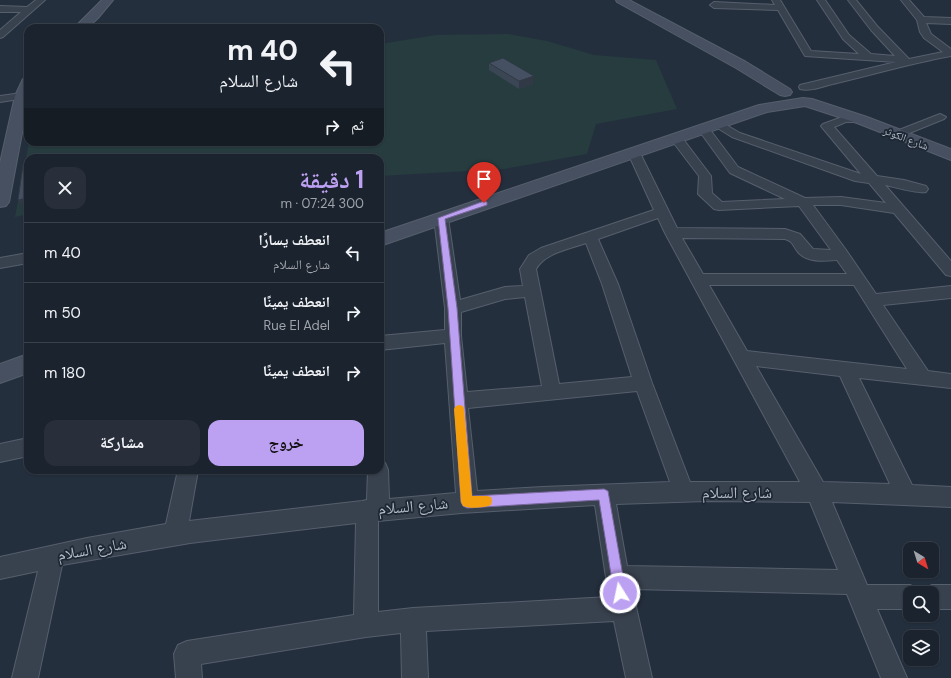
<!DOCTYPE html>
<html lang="ar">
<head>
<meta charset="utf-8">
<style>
	body { margin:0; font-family:"DM Sans","Noto Naskh Arabic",sans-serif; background:#282f3a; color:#f1f3f6; direction:rtl; height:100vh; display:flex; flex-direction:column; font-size:15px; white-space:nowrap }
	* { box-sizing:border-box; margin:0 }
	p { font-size:13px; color:#a0a4aa }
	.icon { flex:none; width:22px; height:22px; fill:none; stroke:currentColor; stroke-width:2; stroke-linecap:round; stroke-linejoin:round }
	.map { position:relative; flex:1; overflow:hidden; direction:ltr }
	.sheet { position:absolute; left:24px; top:154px; width:360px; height:320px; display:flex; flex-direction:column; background:#1b232e; border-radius:12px; box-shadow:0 1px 3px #0004,0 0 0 1px #39404a; direction:rtl }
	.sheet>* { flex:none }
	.hud { position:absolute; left:24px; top:24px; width:360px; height:122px; border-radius:12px; box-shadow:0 1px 3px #0004,0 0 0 1px #39404a; direction:rtl; background:#1b232e; color:#f1f3f6; overflow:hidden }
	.needle { width:26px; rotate:142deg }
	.buttons { position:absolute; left:903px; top:542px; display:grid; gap:8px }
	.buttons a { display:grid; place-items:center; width:36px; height:36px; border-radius:8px; background:#1b232e; box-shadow:0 1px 3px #0004,0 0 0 1px #39404a; font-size:20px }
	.pin { position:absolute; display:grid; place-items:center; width:34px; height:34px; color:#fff; margin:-41px -17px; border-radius:50% 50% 50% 0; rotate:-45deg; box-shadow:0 0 4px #0007 }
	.pin .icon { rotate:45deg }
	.me { position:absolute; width:44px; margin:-22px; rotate:350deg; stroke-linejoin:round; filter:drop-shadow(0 0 3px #0008) }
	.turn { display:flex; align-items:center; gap:14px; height:84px; padding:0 20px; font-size:18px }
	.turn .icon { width:52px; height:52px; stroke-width:2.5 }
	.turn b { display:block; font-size:28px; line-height:34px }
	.then { display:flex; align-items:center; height:38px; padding:0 20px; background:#0003; gap:8px; font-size:15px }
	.round { display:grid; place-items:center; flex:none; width:42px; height:42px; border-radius:12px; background:#282f3a }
	.headline { display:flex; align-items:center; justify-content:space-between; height:68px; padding:0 20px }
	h1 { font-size:24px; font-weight:700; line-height:30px; color:#bca0f2 }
	.button { display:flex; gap:8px; margin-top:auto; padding:8px 20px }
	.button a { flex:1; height:46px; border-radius:12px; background:#bca0f2; color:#111; font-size:16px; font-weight:700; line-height:46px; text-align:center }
	.button a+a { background:#282f3a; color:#f1f3f6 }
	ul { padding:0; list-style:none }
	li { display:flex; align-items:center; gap:12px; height:60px; padding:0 20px; border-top:1px solid #39404a }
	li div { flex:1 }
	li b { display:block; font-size:15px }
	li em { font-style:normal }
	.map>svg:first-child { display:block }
	.green { fill:#263c3f }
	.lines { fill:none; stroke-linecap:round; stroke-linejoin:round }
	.street-casing { stroke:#565f6c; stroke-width:2 }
	.secondary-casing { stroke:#565f6c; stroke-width:2 }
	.street { fill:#38414e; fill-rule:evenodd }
	.secondary { fill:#465061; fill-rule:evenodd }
	.wall { fill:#3b4654 }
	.shaded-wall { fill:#303945 }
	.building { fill:#455162; stroke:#303945 }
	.route { fill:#bca0f2; stroke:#7a689d }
	.slow { fill:#f59e0b }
	.labels { text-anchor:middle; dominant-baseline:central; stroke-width:3.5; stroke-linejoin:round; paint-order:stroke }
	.far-street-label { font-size:11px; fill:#b4bcc9; stroke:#1d2633 }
	.near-street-label { font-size:16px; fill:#b4bcc9; stroke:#1d2633 }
</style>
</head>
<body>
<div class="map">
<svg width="951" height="678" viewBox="0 0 951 678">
	<rect width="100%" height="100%" fill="#242f3e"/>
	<!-- green -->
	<path class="green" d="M508,34L547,41L594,55L656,60L677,109L596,124L587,154L504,169L380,176V158H28V214L15,217L29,142H380V44L436,35Z"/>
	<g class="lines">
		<defs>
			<g id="street">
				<path d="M36,0H45L3,37L0,38V30L21,12H0V6L27,7Z"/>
				<path d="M772,0H780L811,51L859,54L843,39L817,0H825L849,35L871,54L895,56L871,30L848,0H856L877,26L909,59L943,52L924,38L920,32L917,20L901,0H909L924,17L951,18V24L926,23L931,34L951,49V56C912,63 875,74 837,83C826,85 811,92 800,89L799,87L800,85L896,62L805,56L778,10L714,8L710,5L714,2L775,5Z"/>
				<path d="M22,93L26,94L27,96L26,98L0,102V96Z"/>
				<path d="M940,114L946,117L944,119L902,136H894L892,134L894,132Z"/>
				<path d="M845,116L866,118L868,120L866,122H846L834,127L877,176L904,180L926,186L928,189L926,192C919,194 894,187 885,185L951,261V276L946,275L894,213L841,205H813L846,250L876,294L951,286V298L883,305L928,371L951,374V388L859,378L912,485L951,487V507L832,502L867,585H910L918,589L920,593H910V609H877L907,678H881L847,594L632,589L652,678H626L614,621L426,631L428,678H402L401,633L366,637L201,664L202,678H176L174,654L178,645L187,641L354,615L356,523L190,543L62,565L38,678H12L38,571L0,579V557L87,538L166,524L178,470H198L189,521L362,501L367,500L368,470H380V461L385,463L388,470L389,499L456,493L445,343L380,350V336L445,330V308L434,218L436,215L441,214L446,215L448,218L460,300L505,287L523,286L520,269L529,255L541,248L654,210L628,153L630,150H638L640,153L677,228L785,229L800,234L813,249L831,250L799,206L719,210L714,209L698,194L699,176L670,138L672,135H680L711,176L712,193L722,202L785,199L730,173L698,129L700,127H708L738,167L805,198L841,197L886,203L869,183L855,181L732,137L711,124L713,122H721L740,133L861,174L821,126L823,124ZM658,218L665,233L800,482H690L652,383L618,284L598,239ZM682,238L785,239C793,241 793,246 798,252C807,263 825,261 837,260L847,274H703ZM586,243L602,284L632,377L559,384L536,269C545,253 569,249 586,243ZM709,285H854L907,369L747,351ZM525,297L542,386L467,392L461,336V312L505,299ZM756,366L840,376L890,484L823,482ZM637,391L670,482L543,487L477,491L468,408ZM706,501L810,502L838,570L627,566L616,504ZM595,505L609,597L413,608L378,612V521L461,513Z"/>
				<path d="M28,253V263L0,268V258Z"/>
				<path d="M28,438V456L0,462V444Z"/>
				<path d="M932,585H951V609H932V593H922L924,589Z"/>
			</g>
			<g id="secondary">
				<path d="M102,0H113L98,18L87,28H74Z"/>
				<path d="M616,0H629L746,62L790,89L792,92L790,95L785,96L780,95L736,68L617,2Z"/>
				<path d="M28,78V101L9,202L6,206L0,207V163L15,96L23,79Z"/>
				<path d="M803,98L812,99L867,117L951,149V160L857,123L805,106L767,112L380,246V233L759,105Z"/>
				<path d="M28,354V373L0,383V364Z"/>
			</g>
		</defs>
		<!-- street casing -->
		<use href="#street" class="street-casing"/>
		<!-- secondary casing -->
		<use href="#secondary" class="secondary-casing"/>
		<!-- street -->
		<use href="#street" class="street"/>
		<!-- secondary -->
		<use href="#secondary" class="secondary"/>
	</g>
	<!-- wall -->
	<path class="wall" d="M489,63L533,84L519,89L489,70Z"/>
	<!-- shaded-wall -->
	<g class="shaded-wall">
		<path d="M534,76L533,84L519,89V81Z"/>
		<path d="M28,198V208L25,209L18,200Z"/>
	</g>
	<!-- building -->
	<g class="building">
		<path d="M503,58L534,76L519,81L489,63Z"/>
		<path d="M71,155V158H57Z"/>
		<path d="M28,164V198L18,200L23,165Z"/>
	</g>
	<!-- route -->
	<path class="route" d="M484,201L487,202V205L445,219L457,308L472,496L604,489L608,491L626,593L625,597L620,599L616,597L614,593L599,500L467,508L463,506L461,502L448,308L438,218Z"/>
	<!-- slow -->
	<path class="slow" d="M459,405L463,406L464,409L472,496H487L491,497L492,501L491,505C483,508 470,509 463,506L461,502L454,409L456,406Z"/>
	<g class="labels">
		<!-- far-street labels -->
		<g class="far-street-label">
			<text transform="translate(906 138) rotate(21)">شارع الكوثر</text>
		</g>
		<!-- near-street labels -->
		<g class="near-street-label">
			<text x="737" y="492">شارع السلام</text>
			<text transform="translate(413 506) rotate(-5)">شارع السلام</text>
			<text transform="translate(92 549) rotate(-10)">شارع السلام</text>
		</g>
	</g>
</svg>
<div class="buttons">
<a><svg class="needle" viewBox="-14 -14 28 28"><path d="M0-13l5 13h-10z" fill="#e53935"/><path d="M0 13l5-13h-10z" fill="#a0a4aa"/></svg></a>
<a><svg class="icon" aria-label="search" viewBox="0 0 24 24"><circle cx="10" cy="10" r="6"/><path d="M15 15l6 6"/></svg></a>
<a><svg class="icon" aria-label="layers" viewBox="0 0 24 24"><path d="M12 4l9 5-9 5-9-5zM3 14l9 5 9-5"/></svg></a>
</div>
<div class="pin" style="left:484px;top:203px;background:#d93025"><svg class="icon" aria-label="arrive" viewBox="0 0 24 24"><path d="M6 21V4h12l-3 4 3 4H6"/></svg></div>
<svg class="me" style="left:620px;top:593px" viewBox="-20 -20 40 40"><circle r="17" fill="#bca0f2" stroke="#fff" stroke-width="3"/><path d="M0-11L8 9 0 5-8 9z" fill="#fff"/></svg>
<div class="hud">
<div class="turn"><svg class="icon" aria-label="left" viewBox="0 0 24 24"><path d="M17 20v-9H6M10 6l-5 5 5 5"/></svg><div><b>40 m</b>شارع السلام</div></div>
<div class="then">ثم<svg class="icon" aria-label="right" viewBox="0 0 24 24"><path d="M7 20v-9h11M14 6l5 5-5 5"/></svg></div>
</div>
<section class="sheet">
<div class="headline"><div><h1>1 دقيقة</h1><p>300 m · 07:24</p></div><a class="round"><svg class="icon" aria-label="close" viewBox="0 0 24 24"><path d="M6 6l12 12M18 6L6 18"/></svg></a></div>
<ul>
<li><svg class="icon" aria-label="left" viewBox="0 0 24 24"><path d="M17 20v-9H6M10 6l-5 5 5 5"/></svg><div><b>انعطف يسارًا</b><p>شارع السلام</p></div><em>40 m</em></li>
<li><svg class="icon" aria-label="right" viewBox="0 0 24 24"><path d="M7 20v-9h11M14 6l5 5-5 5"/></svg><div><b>انعطف يمينًا</b><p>Rue El Adel</p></div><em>50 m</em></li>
<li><svg class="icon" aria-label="right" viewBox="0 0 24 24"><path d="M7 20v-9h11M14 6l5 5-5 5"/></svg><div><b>انعطف يمينًا</b></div><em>180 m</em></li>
</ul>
<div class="button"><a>خروج</a><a>مشاركة</a></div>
</section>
</div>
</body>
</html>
